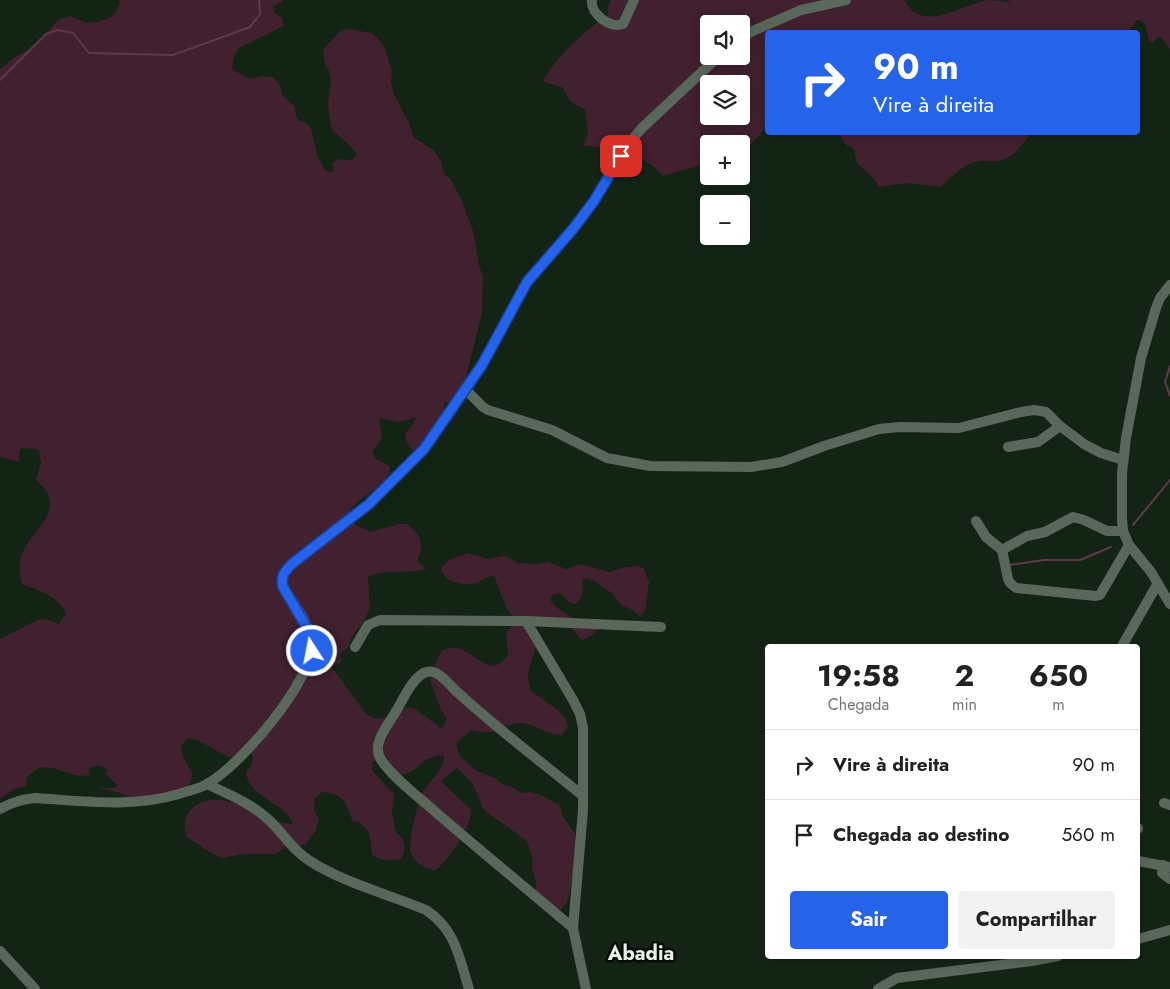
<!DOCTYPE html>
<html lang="pt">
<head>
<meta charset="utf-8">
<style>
	body { margin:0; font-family:Jost,sans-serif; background:#f2f2f2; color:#222; height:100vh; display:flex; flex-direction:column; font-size:19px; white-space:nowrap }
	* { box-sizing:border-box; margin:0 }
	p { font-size:16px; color:#767676 }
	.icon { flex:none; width:28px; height:28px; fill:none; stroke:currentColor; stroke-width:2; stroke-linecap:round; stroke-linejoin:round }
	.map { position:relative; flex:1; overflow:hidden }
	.sheet { position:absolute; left:765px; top:644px; width:375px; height:315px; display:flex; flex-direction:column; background:#fff; border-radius:5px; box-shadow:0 2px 12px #0003 }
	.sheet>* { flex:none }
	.top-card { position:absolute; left:765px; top:30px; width:375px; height:105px; border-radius:5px; box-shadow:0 2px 12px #0003; background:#2563eb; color:#fff; overflow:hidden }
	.tools { position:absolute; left:700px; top:15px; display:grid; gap:10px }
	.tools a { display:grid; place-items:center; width:50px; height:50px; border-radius:5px; background:#fff; box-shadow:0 2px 12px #0003; font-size:25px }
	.pin { position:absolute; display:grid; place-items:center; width:42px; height:42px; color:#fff; margin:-21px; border-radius:10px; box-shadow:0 2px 8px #0006 }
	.me { position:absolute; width:55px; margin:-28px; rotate:349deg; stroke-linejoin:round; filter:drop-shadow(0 0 4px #0008) }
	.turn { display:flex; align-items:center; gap:18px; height:105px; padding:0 25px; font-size:22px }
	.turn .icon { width:65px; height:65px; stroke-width:2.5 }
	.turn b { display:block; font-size:35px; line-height:42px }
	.eta { display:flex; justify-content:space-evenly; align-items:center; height:85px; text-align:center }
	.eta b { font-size:30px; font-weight:700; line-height:35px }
	.cta { display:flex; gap:10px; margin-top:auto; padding:10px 25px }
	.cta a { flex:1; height:58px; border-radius:5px; background:#2563eb; color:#fff; font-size:20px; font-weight:700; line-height:58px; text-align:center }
	.cta a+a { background:#f2f2f2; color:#222 }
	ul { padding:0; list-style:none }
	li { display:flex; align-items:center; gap:15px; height:70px; padding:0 25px; border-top:1px solid #e0e0e0 }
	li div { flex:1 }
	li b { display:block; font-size:19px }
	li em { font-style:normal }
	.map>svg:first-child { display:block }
	.green { fill:#412030; fill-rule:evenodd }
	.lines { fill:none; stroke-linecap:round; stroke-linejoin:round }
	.stream { stroke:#5f3a4b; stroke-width:2 }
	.minor { stroke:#5a685c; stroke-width:10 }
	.route-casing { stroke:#184099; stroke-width:12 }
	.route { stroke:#2563eb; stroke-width:9 }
	.labels { text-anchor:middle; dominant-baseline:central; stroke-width:5; stroke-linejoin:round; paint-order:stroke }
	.district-label { font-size:20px; font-weight:bold; fill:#e6f1e7; stroke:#050b06 }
</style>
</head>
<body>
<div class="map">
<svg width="1170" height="989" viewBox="0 0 1170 989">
	<rect width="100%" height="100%" fill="#132415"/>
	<!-- green -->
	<g class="green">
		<path d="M119,0H284L273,7L275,13L282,18L284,26L239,48L233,58L232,69L250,79L262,76L273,77L279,84L283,96L295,107L296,117L299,121L306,123L311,128L318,158L325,170L329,172L333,171V163L339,159L352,160L357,154L346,142L333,131L331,126L328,105L331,80L329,71L325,64L323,50L338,33L347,29L372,33L384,46L392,70L391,81L393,92L409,123L414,137L434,151L441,161L444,173L451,180L461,199L474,234L479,266L483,276L482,313L467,373L470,395C464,400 452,400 444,403V408L453,411C453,413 454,417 453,419C452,422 421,448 416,453L410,447L405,438C406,429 414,425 416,417L399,422L379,418L382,438L372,452L375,458L389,466L390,473C379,493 351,498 346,520L370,532L399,524H407C421,536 425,544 417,561L426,569C407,574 386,569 368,576L370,608L363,622L351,638L349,647L342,652L340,656L342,662L332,667L365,713L368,715L377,719L391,717L399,710L409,707L418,711L442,729L447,719L441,710L430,680C435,670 436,659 442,650C450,648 455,647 462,650C480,656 490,679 508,655L506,633L513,624L518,622L507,609L494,576C487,576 483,581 476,583C462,586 449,583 441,571L442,566L451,559L468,553L488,559L505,556L518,563L538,564L548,562L566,569L581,564L610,572L621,568L639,566L644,569L649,582L645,611L640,616L631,609L622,606L613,594L596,582L587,578L582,580C583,591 584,596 576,604L570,603L560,593L553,594L550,599C556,612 584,623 597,629L596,632L583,640L580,639C568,617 548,622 526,620L536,647L529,667L528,679L531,691L558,710L565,718L568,727L562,735C547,736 536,724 521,723C510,722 502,731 491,732C484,733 478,731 471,730L456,744L460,756L475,770L494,778L502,784L512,787L521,793L531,792L541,795L559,805L563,816L575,834L578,844L570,891L567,902L561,910L551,905L535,892L536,880L532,870L533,860L527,841L484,810L472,782L457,768L441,781L471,810C469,833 452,855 435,871C426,868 415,864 411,853C407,845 418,800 423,792C430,779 444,772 444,756C421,754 421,772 400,775L383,763L373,761L372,770L386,786L394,793L392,813L396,832L403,839L405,849L401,859C390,861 383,861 372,855C369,836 374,834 357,821L353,822C346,803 344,793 322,792L315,798L314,809L319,820L316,830L305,845H288L276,854H243L222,858L203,848L186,836C184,824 184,814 195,806C218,789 250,811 272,820C278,822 287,823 294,825C285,802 251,799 246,773C253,764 255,758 249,747L239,759C217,756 208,741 188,738L181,746L183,756L193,775L187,789L172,800L129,797L120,793L98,788H113L118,786L106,774L107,770C100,764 96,765 88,769L90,775C66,781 46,752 26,779V786L14,789L0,799V639L39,619L48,620L59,624L66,614C60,597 38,590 22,584C18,572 19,557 26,546C34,530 57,515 48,494C46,489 40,484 36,480L41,463L39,451L36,449L22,448L19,452V462L0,457V69L15,57L34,47L58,20L70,16L87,23L97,22L109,18L116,12L120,3Z"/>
		<path d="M611,0H904C924,35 960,4 989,0C995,0 1001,1 1008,2L1010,0H1170V49L1161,37H1158L1153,42H1149L1145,24L1141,20H1137L1128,32H768L767,124C761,134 752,146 741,150V144H709V163L663,176C645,153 610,147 583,146L588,134L585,110L570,101L562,87L546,83L543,80C560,53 582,33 608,15V6ZM709,24H741V56H709ZM709,84H741V116H709Z"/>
		<path d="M839,133H1031C1022,145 1012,160 995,161C989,161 983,160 976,162C963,165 950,177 941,187L906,183L878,187L876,181L857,163L854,149L846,145Z"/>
	</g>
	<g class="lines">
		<!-- stream -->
		<g class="stream">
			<path d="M0,80L46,34L58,30L73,33L89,53L173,55L250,27L260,14L259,0"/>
			<path d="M1170,366L1165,382L1170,396"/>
			<path d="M1133,525L1170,480"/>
			<path d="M1009,565L1044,560H1080L1111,547"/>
		</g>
		<!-- minor -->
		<g class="minor">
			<path d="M592,0C590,14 611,29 623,24L634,0"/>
			<path d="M741,37L755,30L801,10L846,0"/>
			<path d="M1170,285L1160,298L1156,308L1141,358L1126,438L1122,473V519L1123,531L1129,545L1151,572L1170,604"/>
			<path d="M466,390L483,407L488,410L552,430L607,458L650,466L751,467L782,462L824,446L879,429L900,427L959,428L1021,412L1034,410L1046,412L1060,426L1084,444L1101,453L1123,460"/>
			<path d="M1008,447L1038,442L1060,426"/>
			<path d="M976,521L986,537L1002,550L1008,579L1010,583L1016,588L1096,596L1100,595L1129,545"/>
			<path d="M1002,550L1027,536L1045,532L1073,517L1084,520L1107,531H1123"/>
			<path d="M526,621L573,700L580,714L583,728V810L573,928L586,989"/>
			<path d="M1122,646L1158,583"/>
			<path d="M355,647L368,625L380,620L526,621L661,627"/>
			<path d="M207,784C228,794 253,804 270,821C284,834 292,850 310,861C342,882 390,895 426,910C456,930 459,957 469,989"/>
			<path d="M1164,803L1170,805"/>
			<path d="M0,809C12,802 22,799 35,798C83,801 132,808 179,794C188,791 199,789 207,784C240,766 312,682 312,644C313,628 292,601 283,587C280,576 285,571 293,563L369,504L423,449L482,365L527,282L573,229L594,201L629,143L642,128L719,56"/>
			<path d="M1138,829V828"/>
			<path d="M1138,861L1170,867"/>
			<path d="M1163,865L1162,873L1170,879"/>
			<path d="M573,928C526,888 478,849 431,808C416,795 389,774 380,758C372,743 388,725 395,713C402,702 413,675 427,672C437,669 448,683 455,690C495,727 540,761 583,796"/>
			<path d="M1138,939L1170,930"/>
			<path d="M0,951L35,989"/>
			<path d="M878,989L897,978L1032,961L1058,956"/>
		</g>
	</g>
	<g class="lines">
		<defs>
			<path id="route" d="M312,651V636L283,587C280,576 285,571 293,563L369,504L424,449L482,365L527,282L573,229L594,201L621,156"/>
		</defs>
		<!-- route casing -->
		<use href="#route" class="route-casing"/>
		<!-- route -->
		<use href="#route" class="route"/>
	</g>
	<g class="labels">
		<!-- district labels -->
		<g class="district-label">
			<text x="641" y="953">Abadia</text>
		</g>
	</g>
</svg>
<div class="tools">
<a><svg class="icon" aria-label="sound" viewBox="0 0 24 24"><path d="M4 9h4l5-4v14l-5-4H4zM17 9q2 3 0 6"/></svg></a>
<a><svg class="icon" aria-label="layers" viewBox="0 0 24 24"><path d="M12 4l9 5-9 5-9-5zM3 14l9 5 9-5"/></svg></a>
<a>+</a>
<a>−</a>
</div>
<div class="pin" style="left:621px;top:156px;background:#d93025"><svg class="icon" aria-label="arrive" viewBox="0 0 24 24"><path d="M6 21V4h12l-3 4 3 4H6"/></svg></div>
<svg class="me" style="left:312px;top:651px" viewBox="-20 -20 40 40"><circle r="17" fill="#2563eb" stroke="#fff" stroke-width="3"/><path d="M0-11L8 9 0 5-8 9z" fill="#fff"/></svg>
<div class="top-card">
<div class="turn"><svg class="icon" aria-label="right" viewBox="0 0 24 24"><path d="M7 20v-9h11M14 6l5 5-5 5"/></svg><div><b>90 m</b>Vire à direita</div></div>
</div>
<section class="sheet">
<div class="eta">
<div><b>19:58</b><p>Chegada</p></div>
<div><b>2</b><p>min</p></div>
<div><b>650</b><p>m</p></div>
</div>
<ul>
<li><svg class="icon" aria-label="right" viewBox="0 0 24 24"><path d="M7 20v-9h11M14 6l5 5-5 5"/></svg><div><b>Vire à direita</b></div><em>90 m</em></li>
<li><svg class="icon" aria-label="arrive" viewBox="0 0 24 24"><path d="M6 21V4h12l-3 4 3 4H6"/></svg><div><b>Chegada ao destino</b></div><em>560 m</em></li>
</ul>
<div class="cta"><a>Sair</a><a>Compartilhar</a></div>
</section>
</div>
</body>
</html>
